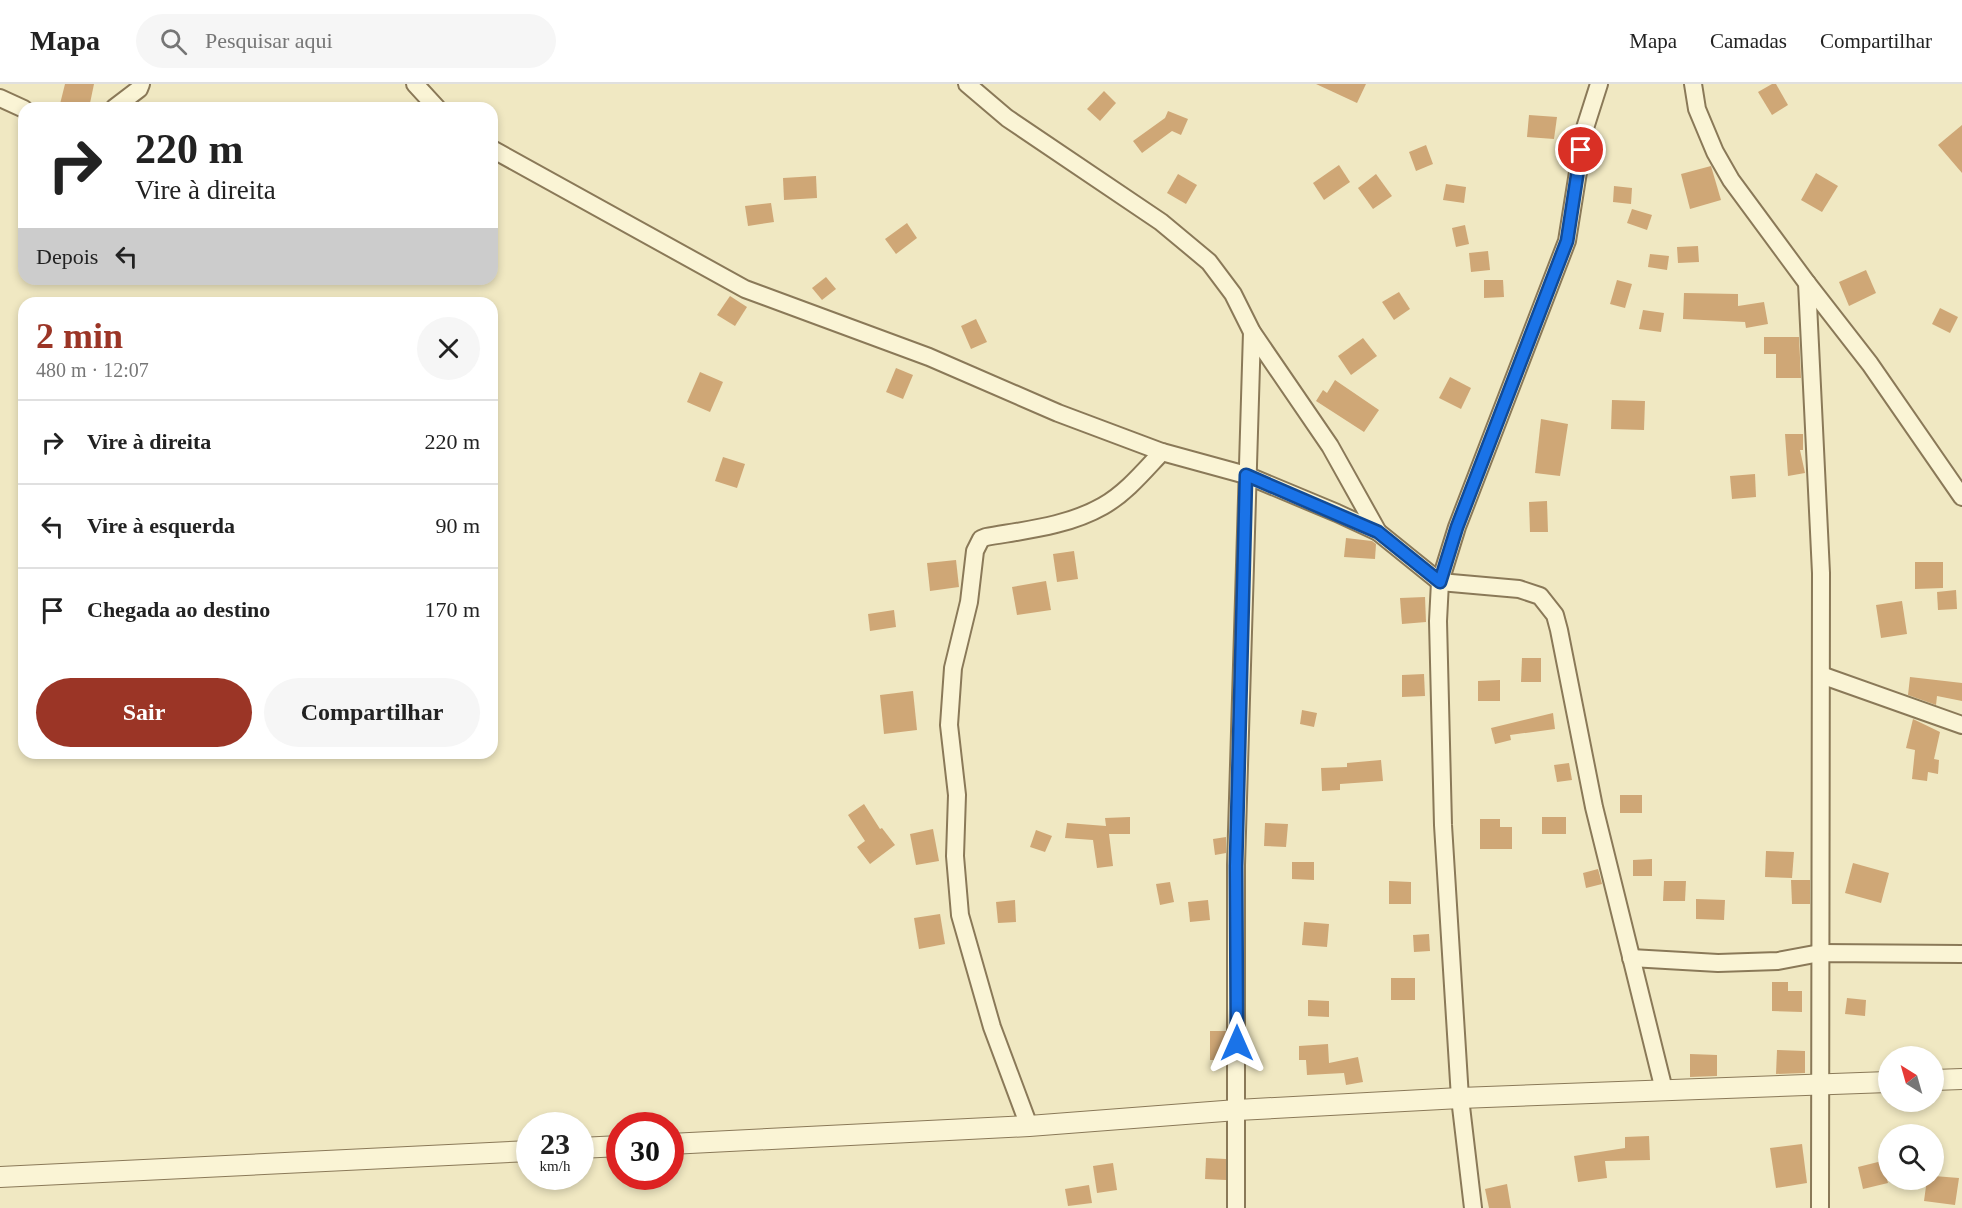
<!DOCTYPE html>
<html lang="pt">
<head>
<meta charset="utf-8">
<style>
	body { margin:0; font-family:Georgia,serif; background:#f6f6f6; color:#222; height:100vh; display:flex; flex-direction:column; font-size:22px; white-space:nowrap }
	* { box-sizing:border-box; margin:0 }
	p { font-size:20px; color:#767676 }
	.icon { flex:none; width:33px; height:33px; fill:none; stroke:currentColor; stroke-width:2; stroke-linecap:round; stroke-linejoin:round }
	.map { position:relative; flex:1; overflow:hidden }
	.side { position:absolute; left:18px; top:213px; width:480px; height:462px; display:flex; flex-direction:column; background:#fff; border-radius:18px; box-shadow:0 3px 9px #0003 }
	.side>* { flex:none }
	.guide { position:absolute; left:18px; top:18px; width:480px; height:183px; border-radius:18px; box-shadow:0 3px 9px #0003; background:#fff; color:#222; overflow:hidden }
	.needle { width:39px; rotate:323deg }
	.controls { position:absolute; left:1878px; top:962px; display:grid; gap:12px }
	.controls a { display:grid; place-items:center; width:66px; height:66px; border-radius:50%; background:#fff; box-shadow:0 3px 9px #0003; font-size:30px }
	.speed { position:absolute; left:516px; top:1028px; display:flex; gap:12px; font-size:30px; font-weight:700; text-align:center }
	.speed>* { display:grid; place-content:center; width:78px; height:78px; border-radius:50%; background:#fff; box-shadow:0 3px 9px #0003; line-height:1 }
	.speed small { font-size:15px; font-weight:400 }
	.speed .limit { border:9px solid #d22; background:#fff; color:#111 }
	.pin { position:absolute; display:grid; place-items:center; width:51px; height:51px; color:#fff; margin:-26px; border:3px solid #fff; border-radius:50%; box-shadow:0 2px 6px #0007 }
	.me { position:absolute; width:66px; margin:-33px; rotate:0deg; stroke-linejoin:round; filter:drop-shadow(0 0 4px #0008) }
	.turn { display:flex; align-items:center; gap:21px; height:126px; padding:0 18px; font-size:27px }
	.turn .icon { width:78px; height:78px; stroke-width:2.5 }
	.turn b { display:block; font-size:42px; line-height:51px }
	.then { display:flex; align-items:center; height:57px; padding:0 18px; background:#0003; gap:12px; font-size:22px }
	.round { display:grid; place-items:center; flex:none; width:63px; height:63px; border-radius:32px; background:#f6f6f6 }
	.summary { display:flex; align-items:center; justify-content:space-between; height:102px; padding:0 18px }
	h1 { font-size:36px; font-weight:700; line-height:45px; color:#9b3526 }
	.primary-button { display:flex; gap:12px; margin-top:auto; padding:12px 18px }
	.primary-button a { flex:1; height:69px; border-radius:36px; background:#9b3526; color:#fff; font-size:24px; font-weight:700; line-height:69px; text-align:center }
	.primary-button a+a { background:#f6f6f6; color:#222 }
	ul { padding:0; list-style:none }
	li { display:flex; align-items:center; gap:18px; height:84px; padding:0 18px; border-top:2px solid #e0e0e0 }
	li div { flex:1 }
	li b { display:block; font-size:22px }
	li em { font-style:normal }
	header { display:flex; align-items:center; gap:36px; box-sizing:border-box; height:84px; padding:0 30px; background:#fff; border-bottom:2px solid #e0e0e0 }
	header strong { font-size:28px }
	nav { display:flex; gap:33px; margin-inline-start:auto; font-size:21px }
	.search { width:420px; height:54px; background:#f6f6f6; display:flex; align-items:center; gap:15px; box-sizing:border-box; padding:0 21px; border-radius:33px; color:#767676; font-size:22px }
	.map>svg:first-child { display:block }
	.building { fill:#cfa776 }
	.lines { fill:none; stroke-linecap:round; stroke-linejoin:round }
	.minor-casing { stroke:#8a7958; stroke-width:20 }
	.tertiary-casing { stroke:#8a7958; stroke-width:22 }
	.minor { stroke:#faf4d5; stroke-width:16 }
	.tertiary { stroke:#faf4d5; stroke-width:20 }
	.route-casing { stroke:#114b97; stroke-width:15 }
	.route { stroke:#1a73e8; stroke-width:10 }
</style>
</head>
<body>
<header>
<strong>Mapa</strong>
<div class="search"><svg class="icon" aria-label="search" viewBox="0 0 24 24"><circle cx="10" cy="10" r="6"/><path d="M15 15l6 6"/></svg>Pesquisar aqui</div>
<nav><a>Mapa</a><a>Camadas</a><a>Compartilhar</a></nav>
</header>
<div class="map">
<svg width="1962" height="1124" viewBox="0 0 1962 1124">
	<rect width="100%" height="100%" fill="#f0e8c2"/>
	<!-- building -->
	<g class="building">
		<path d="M65,0H94L89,24L60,20Z"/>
		<path d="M1316,0H1366L1357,19Z"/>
		<path d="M1772,0H1776L1788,21L1772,31L1758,8Z"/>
		<path d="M1104,7L1116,19L1100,37L1087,25Z"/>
		<path d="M1168,27L1188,35L1181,51L1172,47L1142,69L1133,57L1165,34Z"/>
		<path d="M1529,31L1557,33L1554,55L1527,53Z"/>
		<path d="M1962,41V89L1938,61Z"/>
		<path d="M1426,61L1433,80L1416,87L1409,68Z"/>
		<path d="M1339,81L1350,98L1324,116L1313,99Z"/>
		<path d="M1711,82L1721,116L1690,125L1681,90Z"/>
		<path d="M1816,89L1838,102L1822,128L1801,116Z"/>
		<path d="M1178,90L1197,101L1186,120L1167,109Z"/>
		<path d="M1376,90L1392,112L1373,125L1358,104Z"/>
		<path d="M816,92L817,114L784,116L783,94Z"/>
		<path d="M1446,100L1466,103L1464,119L1443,116Z"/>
		<path d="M1614,102L1632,104L1631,120L1613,118Z"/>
		<path d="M771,119L774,138L748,142L745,122Z"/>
		<path d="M1632,125L1652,131L1647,146L1627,139Z"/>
		<path d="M907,139L917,154L896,170L885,155Z"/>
		<path d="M1465,141L1469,160L1456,163L1452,144Z"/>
		<path d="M1698,162L1699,178L1678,179L1677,163Z"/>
		<path d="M1488,167L1490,186L1471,188L1469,169Z"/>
		<path d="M1650,170L1669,172L1667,186L1648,183Z"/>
		<path d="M1866,186L1876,209L1849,222L1839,198Z"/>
		<path d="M826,193L836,205L822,216L812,204Z"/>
		<path d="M1484,196H1503L1504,213L1484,214Z"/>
		<path d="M1617,196L1632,200L1625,224L1610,220Z"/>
		<path d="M1399,208L1410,225L1394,236L1382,218Z"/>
		<path d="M1684,209L1738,210V222L1764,218L1768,240L1746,244L1745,238L1683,235Z"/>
		<path d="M730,212L747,223L735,242L717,231Z"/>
		<path d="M1940,224L1958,233L1950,249L1932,240Z"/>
		<path d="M1643,226L1664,229L1661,248L1639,245Z"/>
		<path d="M976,235L987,258L971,265L961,242Z"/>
		<path d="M1764,253H1799L1801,294H1776V270H1764Z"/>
		<path d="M1363,254L1377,272L1351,291L1338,272Z"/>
		<path d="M896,284L913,291L903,315L886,308Z"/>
		<path d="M700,288L723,298L710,328L687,318Z"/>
		<path d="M1450,293L1471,304L1461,325L1439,314Z"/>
		<path d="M1335,296L1379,326L1364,348L1316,317L1323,306L1327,309Z"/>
		<path d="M1612,316L1645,317L1644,346L1611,345Z"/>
		<path d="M1541,335L1568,340L1560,392L1535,389Z"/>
		<path d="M1785,350H1803V366H1800L1805,389L1788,392Z"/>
		<path d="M723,373L745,380L737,404L715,397Z"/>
		<path d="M1755,390L1756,413L1732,415L1730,392Z"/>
		<path d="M1547,417L1548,448H1530L1529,418Z"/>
		<path d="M1346,454L1372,457L1376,460L1375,475L1344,473Z"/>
		<path d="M1074,467L1078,495L1057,498L1053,470Z"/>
		<path d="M956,476L959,503L930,507L927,479Z"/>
		<path d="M1915,478H1943V504L1915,505Z"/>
		<path d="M1046,497L1051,526L1017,531L1012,503Z"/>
		<path d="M1956,506L1957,525L1938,526L1937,508Z"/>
		<path d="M1425,513L1426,538L1402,540L1400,514Z"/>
		<path d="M1902,517L1907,550L1881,554L1876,521Z"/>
		<path d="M894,526L896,543L870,547L868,530Z"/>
		<path d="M1522,574H1541V598H1521Z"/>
		<path d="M1424,590L1425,612L1402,613V591Z"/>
		<path d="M1910,593L1962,599V617L1937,612L1936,621L1908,611Z"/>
		<path d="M1500,596V617H1478V597Z"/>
		<path d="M913,607L917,646L884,650L880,611Z"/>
		<path d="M1302,626L1317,629L1314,643L1300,640Z"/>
		<path d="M1553,629L1555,645L1510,651L1511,656L1495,660L1491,644Z"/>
		<path d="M1913,635L1940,648L1934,675L1939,676L1938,690L1928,688L1927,697L1912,695L1915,666L1906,664Z"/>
		<path d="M1381,676L1383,697L1340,700V706L1322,707L1321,684L1347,683V679Z"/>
		<path d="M1569,679L1572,696L1557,698L1554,681Z"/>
		<rect x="1620" y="711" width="22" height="18"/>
		<path d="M864,720L880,745L882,744L895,761L870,780L857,763L865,757L848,731Z"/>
		<path d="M1130,733V750H1109L1113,782L1097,784L1093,756L1065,754L1067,739L1106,742L1105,734Z"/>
		<rect x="1542" y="733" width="24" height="17"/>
		<path d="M1480,735H1500V743H1512V765H1480Z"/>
		<path d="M1265,739L1288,740L1286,763L1264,762Z"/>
		<path d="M933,745L939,777L916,781L910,750Z"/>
		<path d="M1036,746L1052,752L1045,768L1030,763Z"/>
		<path d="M1226,753V769L1215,771L1213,755Z"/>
		<path d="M1766,767L1794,768L1792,794L1765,793Z"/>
		<path d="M1652,775V792H1633V776Z"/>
		<path d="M1292,778H1314V796L1292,795Z"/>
		<path d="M1853,779L1889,789L1881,819L1845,809Z"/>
		<path d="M1598,785L1602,800L1586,804L1583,789Z"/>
		<path d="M1791,796H1810V820H1792Z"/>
		<path d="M1389,797L1411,798V820H1389Z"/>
		<path d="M1664,797H1686L1685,817H1663Z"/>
		<path d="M1170,798L1174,818L1160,821L1156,800Z"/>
		<path d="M1696,815L1725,816L1724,836L1696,835Z"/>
		<path d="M1015,816L1016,838L998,839L996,818Z"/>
		<path d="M1208,816L1210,836L1190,838L1188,818Z"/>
		<path d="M940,830L945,860L919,865L914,834Z"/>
		<path d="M1304,838L1329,840L1327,863L1302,861Z"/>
		<path d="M1429,850L1430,867L1414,868L1413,851Z"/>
		<rect x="1391" y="894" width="24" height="22"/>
		<path d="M1772,898H1788V907H1802V928L1772,927Z"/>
		<path d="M1847,914L1866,916L1865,932L1845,930Z"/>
		<path d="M1308,916L1329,917V933L1308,932Z"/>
		<rect x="1210" y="947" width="16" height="29"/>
		<path d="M1328,960L1329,979L1358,973L1363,998L1346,1001L1344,989L1307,991L1306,976H1299V962Z"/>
		<path d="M1777,966L1805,967V989L1776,990Z"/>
		<path d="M1690,970L1717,971V992L1690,993Z"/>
		<path d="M1649,1052L1650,1076L1605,1077L1607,1094L1578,1098L1574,1072L1625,1064V1053Z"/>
		<path d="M1802,1060L1807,1099L1776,1104L1770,1064Z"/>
		<path d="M1206,1074L1226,1075V1096L1205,1095Z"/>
		<path d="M1882,1077L1888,1099L1863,1105L1858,1083Z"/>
		<path d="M1113,1079L1117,1106L1097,1109L1093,1082Z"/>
		<path d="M1934,1092L1959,1094L1955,1121L1924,1117L1927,1095H1934Z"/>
		<path d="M1507,1100L1511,1124H1489L1485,1105Z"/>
		<path d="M1089,1101L1092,1119L1068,1122L1065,1105Z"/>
	</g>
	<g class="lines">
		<defs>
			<g id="minor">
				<path d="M415,0L437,24"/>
				<path d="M967,0L1007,34L1161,138L1209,178L1233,210L1252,248L1330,362L1378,448"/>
				<path d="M1693,0L1697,25L1715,68L1731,96L1807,199L1821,489L1820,1124"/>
				<path d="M0,14L24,25"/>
				<path d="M114,24L139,5L141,0"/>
				<path d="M492,65L745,205L929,273L1058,329L1162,368L1246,391L1337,429L1378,448L1440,498L1519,505L1540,512L1555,531L1559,546L1594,723L1664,1006"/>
				<path d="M1807,199L1870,280L1962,413"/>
				<path d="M1821,591L1962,641"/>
				<path d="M1631,874L1718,879L1778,877L1820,869L1962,870"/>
				<path d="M1029,1042L992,943L960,831L955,772L957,711L949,641L953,584L969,518L975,467L981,455L986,453C1026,446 1068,442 1103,422C1126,409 1144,387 1162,368"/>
				<path d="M1236,1124V781L1252,248"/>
				<path d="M1473,1124L1460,1014L1443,741L1438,537L1440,498L1457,443L1567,157L1585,44L1599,0"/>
			</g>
			<g id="tertiary">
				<path d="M1934,996L1962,995"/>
				<path d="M670,1060L1029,1042L1237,1026L1460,1014L1888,998"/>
				<path d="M580,1064L620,1062"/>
				<path d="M0,1093L530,1067"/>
			</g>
		</defs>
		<!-- minor casing -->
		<use href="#minor" class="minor-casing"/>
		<!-- tertiary casing -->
		<use href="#tertiary" class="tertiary-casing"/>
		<!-- minor -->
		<use href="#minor" class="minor"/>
		<!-- tertiary -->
		<use href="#tertiary" class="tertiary"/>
	</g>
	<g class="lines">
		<defs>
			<path id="route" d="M1237,959L1236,782L1246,391L1378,448L1440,498L1457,443L1567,157L1581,66"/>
		</defs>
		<!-- route casing -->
		<use href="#route" class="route-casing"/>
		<!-- route -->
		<use href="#route" class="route"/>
	</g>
</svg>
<div class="controls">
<a><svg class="needle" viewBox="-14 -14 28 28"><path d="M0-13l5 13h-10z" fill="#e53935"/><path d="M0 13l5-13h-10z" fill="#767676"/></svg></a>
<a><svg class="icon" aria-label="search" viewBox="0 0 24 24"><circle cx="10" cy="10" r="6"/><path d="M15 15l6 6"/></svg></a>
</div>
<div class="speed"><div>23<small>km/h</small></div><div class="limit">30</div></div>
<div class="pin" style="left:1581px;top:66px;background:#d93025"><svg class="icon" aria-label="arrive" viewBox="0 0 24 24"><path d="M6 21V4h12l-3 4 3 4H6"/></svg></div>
<svg class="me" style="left:1237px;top:959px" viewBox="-20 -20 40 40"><path d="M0-17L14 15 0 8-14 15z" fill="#1a73e8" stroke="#fff" stroke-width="4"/></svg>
<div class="guide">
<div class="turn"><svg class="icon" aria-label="right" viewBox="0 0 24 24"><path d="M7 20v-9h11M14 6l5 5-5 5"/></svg><div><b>220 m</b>Vire à direita</div></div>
<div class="then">Depois<svg class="icon" aria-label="left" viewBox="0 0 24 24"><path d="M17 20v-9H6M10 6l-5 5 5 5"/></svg></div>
</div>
<section class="side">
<div class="summary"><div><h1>2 min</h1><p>480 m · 12:07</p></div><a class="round"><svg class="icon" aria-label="close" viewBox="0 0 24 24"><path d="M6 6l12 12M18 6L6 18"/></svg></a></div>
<ul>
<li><svg class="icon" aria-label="right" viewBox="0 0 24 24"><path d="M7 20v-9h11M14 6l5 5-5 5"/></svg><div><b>Vire à direita</b></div><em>220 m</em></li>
<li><svg class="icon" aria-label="left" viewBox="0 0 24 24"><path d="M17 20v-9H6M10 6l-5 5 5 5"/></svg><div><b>Vire à esquerda</b></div><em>90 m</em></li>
<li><svg class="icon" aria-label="arrive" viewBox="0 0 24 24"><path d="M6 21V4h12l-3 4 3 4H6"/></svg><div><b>Chegada ao destino</b></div><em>170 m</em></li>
</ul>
<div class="primary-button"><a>Sair</a><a>Compartilhar</a></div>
</section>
</div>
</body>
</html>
